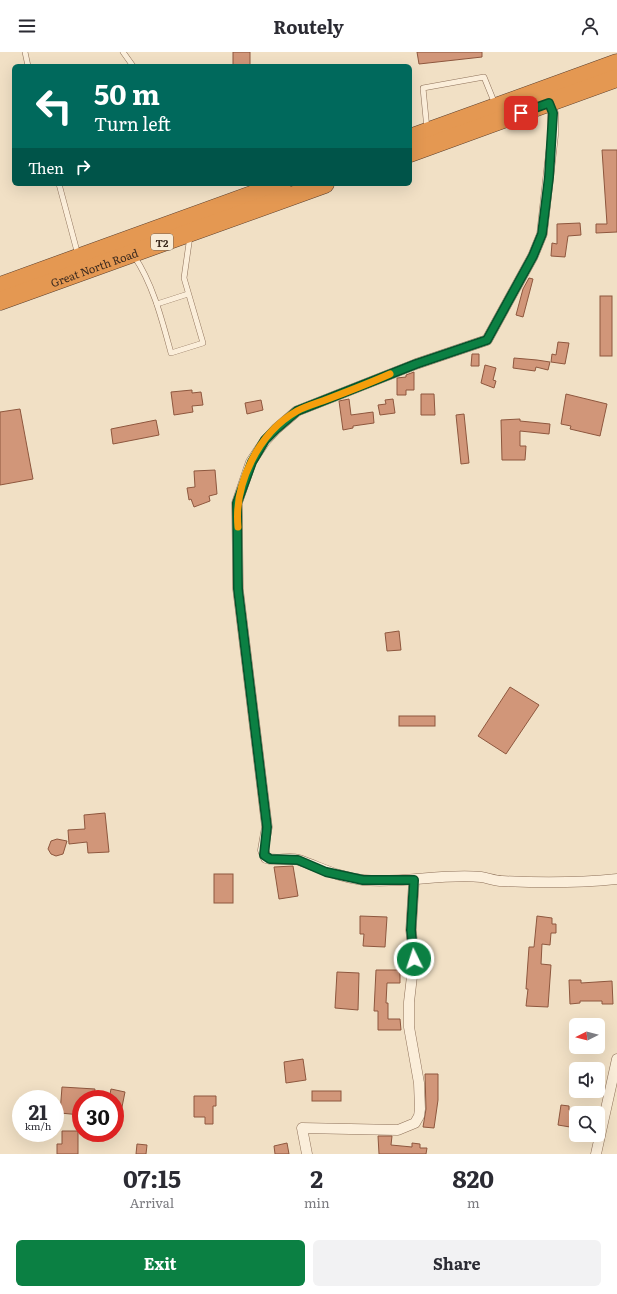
<!DOCTYPE html>
<html lang="en">
<head>
<meta charset="utf-8">
<style>
	body { margin:0; font-family:Literata,serif; background:#f2f2f3; color:#2b2b33; height:100vh; display:flex; flex-direction:column; font-size:15px; white-space:nowrap }
	* { box-sizing:border-box; margin:0 }
	p { font-size:13px; color:#7c7c81 }
	.icon { flex:none; width:22px; height:22px; fill:none; stroke:currentColor; stroke-width:2; stroke-linecap:round; stroke-linejoin:round }
	.map { position:relative; height:1102px; overflow:hidden }
	.sheet { display:flex; flex-direction:column; background:#fff; flex:1 }
	.sheet>* { flex:none }
	.top-card { position:absolute; left:12px; top:12px; width:400px; height:122px; border-radius:6px; box-shadow:0 4px 16px #0002; background:#00695c; color:#fff; overflow:hidden }
	.needle { width:26px; rotate:264deg }
	.tools { position:absolute; left:569px; top:966px; display:grid; gap:8px }
	.tools a { display:grid; place-items:center; width:36px; height:36px; border-radius:6px; background:#fff; box-shadow:0 4px 16px #0002; font-size:20px }
	.speed { position:absolute; left:12px; top:1038px; display:flex; gap:8px; font-size:20px; font-weight:700; text-align:center }
	.speed>* { display:grid; place-content:center; width:52px; height:52px; border-radius:50%; background:#fff; box-shadow:0 4px 16px #0002; line-height:1 }
	.speed small { font-size:10px; font-weight:400 }
	.speed .limit { border:6px solid #d22; background:#fff; color:#111 }
	.pin { position:absolute; display:grid; place-items:center; width:34px; height:34px; color:#fff; margin:-17px; border-radius:8px; box-shadow:0 2px 6px #0006 }
	.me { position:absolute; width:44px; margin:-22px; rotate:356deg; stroke-linejoin:round; filter:drop-shadow(0 0 3px #0008) }
	.turn { display:flex; align-items:center; gap:14px; height:84px; padding:0 16px; font-size:18px }
	.turn .icon { width:52px; height:52px; stroke-width:2.5 }
	.turn b { display:block; font-size:28px; line-height:34px }
	.then { display:flex; align-items:center; height:38px; padding:0 16px; background:#0003; gap:8px; font-size:15px }
	.eta { display:flex; justify-content:space-evenly; align-items:center; height:68px; text-align:center }
	.eta b { font-size:24px; font-weight:700; line-height:28px }
	.primary-button { display:flex; gap:8px; margin-top:auto; padding:8px 16px }
	.primary-button a { flex:1; height:46px; border-radius:6px; background:#0b8043; color:#fff; font-size:16px; font-weight:700; line-height:46px; text-align:center }
	.primary-button a+a { background:#f2f2f3; color:#2b2b33 }
	header { display:flex; justify-content:space-between; align-items:center; height:52px; padding:0 16px; background:#fff; font-size:18px; font-weight:700 }
	.map>svg:first-child { display:block }
	.building { fill:#d19679; stroke:#8e573e }
	.lines { fill:none; stroke-linecap:round; stroke-linejoin:round }
	.lane-casing { stroke:#8e715a; stroke-width:6 }
	.street-casing { stroke:#8e715a; stroke-width:11 }
	.highway-casing { stroke:#5b3f2e; stroke-width:19 }
	.lane { stroke:#fbeeda; stroke-width:5 }
	.street { stroke:#fbeeda; stroke-width:10 }
	.highway { stroke:#e49852; stroke-width:18 }
	.route-casing { stroke:#07532c; stroke-width:10 }
	.route { stroke:#0b8043; stroke-width:7 }
	.slow { stroke:#f59e0b; stroke-width:7 }
	.labels { text-anchor:middle; dominant-baseline:central; stroke-width:3.5; stroke-linejoin:round; paint-order:stroke }
	.shield { fill:#f8ebd6; stroke:#756556; stroke-width:1 }
	.shield-label { font-size:10px; font-weight:bold; fill:#3d2b1f }
	.street-label { font-size:11px; fill:#3d2b1f; stroke:#f8ebd6 }
</style>
</head>
<body>
<header><svg class="icon" aria-label="menu" viewBox="0 0 24 24"><path d="M4 6h16M4 12h16M4 18h16"/></svg>Routely<svg class="icon" aria-label="person" viewBox="0 0 24 24"><circle cx="12" cy="8" r="4"/><path d="M4 21q1-7 8-7t8 7"/></svg></header>
<div class="map">
<svg width="617" height="1102" viewBox="0 0 617 1102">
	<rect width="100%" height="100%" fill="#f1e0c5"/>
	<!-- building -->
	<g class="building">
		<path d="M233,0H250V14L233,13Z"/>
		<path d="M417,0H482V5L419,12Z"/>
		<path d="M602,98H617V180L596,181V172H607Z"/>
		<path d="M580,171L581,183L568,184L565,205L551,204L552,191L557,192V172Z"/>
		<path d="M529,226L533,227L523,265L516,263L523,237Z"/>
		<rect x="600" y="244" width="12" height="60"/>
		<path d="M558,290L569,291L565,312L551,310L552,302L556,303Z"/>
		<path d="M472,302H479V314H471Z"/>
		<path d="M514,306L537,308L550,310L548,318L536,315L535,319L513,316Z"/>
		<path d="M485,313L496,316L493,328L496,329L494,336L481,331Z"/>
		<path d="M414,320V338H406V343H397V326L406,325V323Z"/>
		<path d="M192,338V341L201,340L203,353L192,354L193,360L174,363L171,340Z"/>
		<path d="M421,342H434L435,363H421Z"/>
		<path d="M566,342L607,352L600,384L570,377L571,374L561,372Z"/>
		<path d="M349,347L351,363L373,360L374,371L353,374V376L343,378L339,349Z"/>
		<path d="M393,347L395,361L380,363L378,353L386,352L385,348Z"/>
		<path d="M261,348L263,358L247,362L245,351Z"/>
		<path d="M20,357L33,427L0,433V360Z"/>
		<path d="M464,362L469,411L461,412L456,363Z"/>
		<path d="M520,367V369L550,372L549,382L520,379V394H526L525,408H502L501,368Z"/>
		<path d="M156,368L159,383L113,392L111,377Z"/>
		<path d="M215,418L217,442L209,444L210,449L194,455L191,447L189,448L187,436L195,435L194,419Z"/>
		<path d="M399,579L401,598L387,599L385,581Z"/>
		<path d="M510,635L539,653L506,702L478,684Z"/>
		<rect x="399" y="664" width="36" height="10"/>
		<path d="M105,761L109,800L88,801L87,790L69,792L68,778L85,777L84,763Z"/>
		<path d="M57,787L67,789L63,802L56,804L51,802L48,797L51,789Z"/>
		<path d="M293,814L298,844L279,847L274,815Z"/>
		<rect x="214" y="822" width="19" height="29"/>
		<path d="M360,864L387,865L385,895L363,894L364,882H360Z"/>
		<path d="M537,864L552,866V872H556V881H551L550,893L542,892L541,912L551,913L548,955L526,954L528,937H526L529,895H534Z"/>
		<path d="M376,918H400V931H387L386,951H388V967H400L401,978H378V959H374Z"/>
		<path d="M337,920L359,921L358,958L335,956Z"/>
		<path d="M569,928H581V931L612,929L613,952H602V949H580V951L570,952Z"/>
		<path d="M303,1007L306,1028L286,1031L284,1010Z"/>
		<path d="M425,1022H438V1048L434,1076L423,1075L426,1057Z"/>
		<path d="M62,1035L95,1037L94,1047H81V1063L60,1061Z"/>
		<path d="M111,1037L125,1040L119,1070L115,1069V1047H109Z"/>
		<rect x="312" y="1039" width="29" height="10"/>
		<path d="M194,1044H216V1054H213V1072H205V1065H194Z"/>
		<path d="M561,1053L569,1054V1058L576,1059V1076L558,1073Z"/>
		<path d="M62,1079H78V1102H57V1092H62Z"/>
		<path d="M378,1084H392L391,1093L412,1095V1091L420,1092V1096H427L426,1102H379Z"/>
		<path d="M287,1091L289,1102H275L274,1094Z"/>
		<path d="M137,1092L147,1093L146,1102H136Z"/>
	</g>
	<g class="lines">
		<defs>
			<g id="lane">
				<path d="M25,0L28,14"/>
				<path d="M123,0L133,14"/>
				<path d="M427,77L423,36L484,25L495,52"/>
				<path d="M59,132L78,203"/>
				<path d="M134,204C153,232 162,268 171,301L203,291L184,226L190,184"/>
				<path d="M157,252L188,242"/>
			</g>
			<g id="street">
				<path d="M549,51L553,61V83L542,182L533,204L487,288L416,312L297,359L276,377L265,389L251,410L237,451L238,537L267,775L263,798L266,806C276,810 288,805 299,808C322,816 337,825 363,828C402,832 443,821 481,825C488,826 495,829 502,829C540,831 578,831 617,827"/>
				<path d="M307,1102L302,1076L398,1078L415,1071L419,1064L420,1057L419,1031L409,975V950L414,907L411,878L414,828"/>
				<path d="M596,1102L617,1007"/>
			</g>
			<g id="highway">
				<path d="M410,86L617,11"/>
				<path d="M410,101L617,26"/>
				<path d="M0,234L282,132"/>
				<path id="s1" d="M0,249L325,132"/>
			</g>
		</defs>
		<!-- lane casing -->
		<use href="#lane" class="lane-casing"/>
		<!-- street casing -->
		<use href="#street" class="street-casing"/>
		<!-- highway casing -->
		<use href="#highway" class="highway-casing"/>
		<!-- lane -->
		<use href="#lane" class="lane"/>
		<!-- street -->
		<use href="#street" class="street"/>
		<!-- highway -->
		<use href="#highway" class="highway"/>
	</g>
	<g class="lines">
		<defs>
			<path id="route" d="M414,907L411,878L414,828H363L326,820L298,808L270,807L264,803L267,775L238,537L237,451L252,410L265,388L276,377L297,359L416,312L487,288L533,204L542,182L549,125L553,61L549,51L521,61"/>
		</defs>
		<!-- route casing -->
		<use href="#route" class="route-casing"/>
		<!-- route -->
		<use href="#route" class="route"/>
		<!-- slow -->
		<path class="slow" d="M238,475C234,432 258,381 297,359C306,354 318,351 328,347C349,339 370,331 390,322"/>
	</g>
	<g class="labels">
		<!-- shield labels -->
		<rect class="shield" x="151" y="182" width="22" height="16" rx="3"/>
		<g class="shield-label">
			<text x="162" y="190">T2</text>
		</g>
		<!-- street labels -->
		<g class="street-label">
			<text stroke="none"><textPath href="#s1" startOffset="100">Great North Road</textPath></text>
		</g>
	</g>
</svg>
<div class="tools">
<a><svg class="needle" viewBox="-14 -14 28 28"><path d="M0-13l5 13h-10z" fill="#e53935"/><path d="M0 13l5-13h-10z" fill="#7c7c81"/></svg></a>
<a><svg class="icon" aria-label="sound" viewBox="0 0 24 24"><path d="M4 9h4l5-4v14l-5-4H4zM17 9q2 3 0 6"/></svg></a>
<a><svg class="icon" aria-label="search" viewBox="0 0 24 24"><circle cx="10" cy="10" r="6"/><path d="M15 15l6 6"/></svg></a>
</div>
<div class="speed"><div>21<small>km/h</small></div><div class="limit">30</div></div>
<div class="pin" style="left:521px;top:61px;background:#d93025"><svg class="icon" aria-label="arrive" viewBox="0 0 24 24"><path d="M6 21V4h12l-3 4 3 4H6"/></svg></div>
<svg class="me" style="left:414px;top:907px" viewBox="-20 -20 40 40"><circle r="17" fill="#0b8043" stroke="#fff" stroke-width="3"/><path d="M0-11L8 9 0 5-8 9z" fill="#fff"/></svg>
<div class="top-card">
<div class="turn"><svg class="icon" aria-label="left" viewBox="0 0 24 24"><path d="M17 20v-9H6M10 6l-5 5 5 5"/></svg><div><b>50 m</b>Turn left</div></div>
<div class="then">Then<svg class="icon" aria-label="right" viewBox="0 0 24 24"><path d="M7 20v-9h11M14 6l5 5-5 5"/></svg></div>
</div>
</div>
<section class="sheet">
<div class="eta">
<div><b>07:15</b><p>Arrival</p></div>
<div><b>2</b><p>min</p></div>
<div><b>820</b><p>m</p></div>
</div>
<div class="primary-button"><a>Exit</a><a>Share</a></div>
</section>
</body>
</html>
